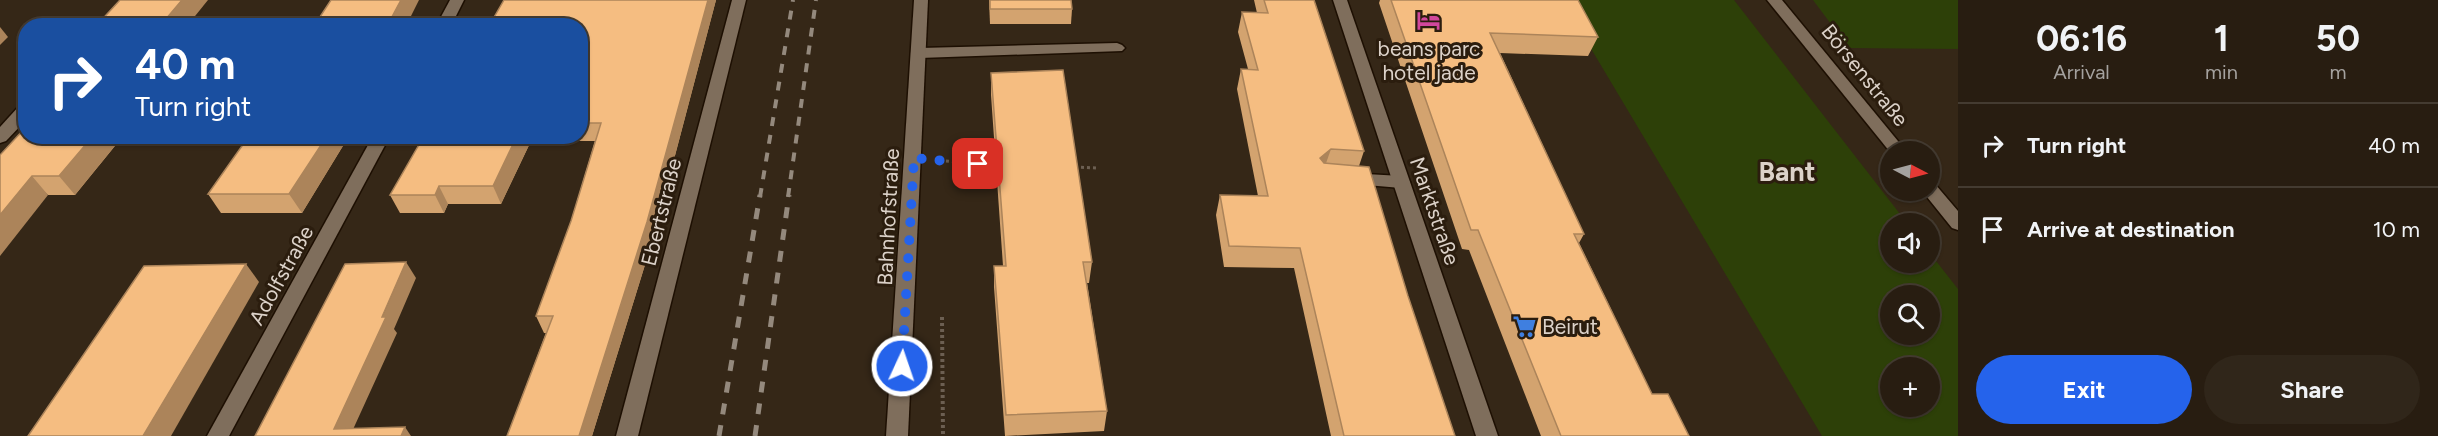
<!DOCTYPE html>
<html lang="en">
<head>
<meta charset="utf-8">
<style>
	body { margin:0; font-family:Figtree,sans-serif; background:#30261a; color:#f1f3f6; height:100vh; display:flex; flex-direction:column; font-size:22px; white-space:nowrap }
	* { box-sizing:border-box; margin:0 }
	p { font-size:20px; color:#a5a29f }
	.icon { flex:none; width:33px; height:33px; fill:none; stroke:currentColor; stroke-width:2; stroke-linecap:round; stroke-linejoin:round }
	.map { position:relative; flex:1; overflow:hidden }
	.panel { display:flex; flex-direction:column; background:#281d11; width:480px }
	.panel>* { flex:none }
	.hud { position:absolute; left:18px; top:18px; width:570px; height:126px; border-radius:24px; box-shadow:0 2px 4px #0004,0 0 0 2px #443b31; background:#1a4fa0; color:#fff; overflow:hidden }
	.needle { width:39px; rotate:96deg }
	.tools { position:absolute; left:1880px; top:141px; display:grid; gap:12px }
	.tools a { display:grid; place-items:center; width:60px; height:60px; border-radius:50%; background:#281d11; box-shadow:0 2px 4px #0004,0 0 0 2px #443b31; font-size:30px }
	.pin { position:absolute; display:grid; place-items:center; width:51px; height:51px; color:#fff; margin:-26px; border-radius:12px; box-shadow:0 3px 9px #0006 }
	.me { position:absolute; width:66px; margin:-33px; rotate:3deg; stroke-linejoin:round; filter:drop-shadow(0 0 4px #0008) }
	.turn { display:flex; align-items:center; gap:21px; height:126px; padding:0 18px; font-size:27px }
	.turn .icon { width:78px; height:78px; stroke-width:2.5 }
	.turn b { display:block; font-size:42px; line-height:51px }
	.eta { display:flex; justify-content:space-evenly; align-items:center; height:102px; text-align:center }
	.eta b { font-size:36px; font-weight:700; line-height:42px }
	.cta { display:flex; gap:12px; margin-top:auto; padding:12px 18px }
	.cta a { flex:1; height:69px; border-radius:36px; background:#2563eb; color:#fff; font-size:24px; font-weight:700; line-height:69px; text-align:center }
	.cta a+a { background:#30261a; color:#f1f3f6 }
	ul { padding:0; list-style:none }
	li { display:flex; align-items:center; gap:18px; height:84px; padding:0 18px; border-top:2px solid #443b31 }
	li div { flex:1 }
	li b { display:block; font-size:22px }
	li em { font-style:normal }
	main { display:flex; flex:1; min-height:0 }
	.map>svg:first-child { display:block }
	.green { fill:#2d4008; fill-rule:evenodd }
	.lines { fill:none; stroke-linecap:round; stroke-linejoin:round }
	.lane-casing { stroke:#1d0f02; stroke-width:3 }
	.street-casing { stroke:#1d0f02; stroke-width:3 }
	.path-far1 { stroke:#6c5f52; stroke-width:3; stroke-dasharray:3 3; stroke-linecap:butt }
	.path { stroke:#6c5f52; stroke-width:4; stroke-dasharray:3 3; stroke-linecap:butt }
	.lane { fill:#7f6e5c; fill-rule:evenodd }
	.street { fill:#7f6e5c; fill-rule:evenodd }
	.rail-far1 { stroke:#94897d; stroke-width:4; stroke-dasharray:9 9; stroke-linecap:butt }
	.rail { stroke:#94897d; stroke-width:5; stroke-dasharray:11 11; stroke-linecap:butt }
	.wall { fill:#d3a36f }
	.shaded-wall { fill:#ac845a }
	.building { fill:#f5bd81; stroke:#ac845a; stroke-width:1.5 }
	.route { stroke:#2563eb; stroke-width:10; stroke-dasharray:0 18 }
	.labels { text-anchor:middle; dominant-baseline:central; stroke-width:6; stroke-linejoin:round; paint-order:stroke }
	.poi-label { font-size:21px; fill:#dcd2c9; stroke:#2b1d0e }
	.street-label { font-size:21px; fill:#dcd2c9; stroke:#2b1d0e }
	.district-label { font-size:27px; font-weight:bold; fill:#dcd2c9; stroke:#2b1d0e }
</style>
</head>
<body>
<main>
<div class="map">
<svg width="1958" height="436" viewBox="0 0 1958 436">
	<rect width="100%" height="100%" fill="#352717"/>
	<!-- green -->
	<g class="green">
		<path d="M1562,0H1734L1907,223L1890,224V262H1929V252L1958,289V436H1822ZM1890,296H1929V334H1890ZM1890,368H1929V406H1890Z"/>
		<path d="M1813,0H1958V49L1849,48Z"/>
	</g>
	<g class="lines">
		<defs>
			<g id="lane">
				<path d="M1117,43L1122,45L1125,48L1122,51L920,58L912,53L920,48Z"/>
				<path d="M1349,173L1401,176L1410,182L1401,188L1343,183L1340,179Z"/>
			</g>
			<g id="street">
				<path d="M450,0H464L451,26H436Z"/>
				<path d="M732,0H746L638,436H616Z"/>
				<path d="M914,0H928L908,436H886Z"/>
				<path d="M1333,0H1347L1498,436H1476Z"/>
				<path d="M1767,0H1782L1907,152H1890Z"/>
				<path d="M26,104V120L6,141L0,143V127L20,105Z"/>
				<path d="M373,136H390L229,436H207Z"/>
				<path d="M1929,182L1935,184L1958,211V230L1952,228L1923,192L1922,190H1929Z"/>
			</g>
		</defs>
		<!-- lane casing -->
		<use href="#lane" class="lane-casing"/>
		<!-- street casing -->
		<use href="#street" class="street-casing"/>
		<!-- path-far1 -->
		<g class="path-far1">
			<path d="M946,161L996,166"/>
			<path d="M1075,167L1098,168"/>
		</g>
		<!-- path -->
		<path class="path" d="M942,317L943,436"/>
		<!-- lane -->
		<use href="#lane" class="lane"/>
		<!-- street -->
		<use href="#street" class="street"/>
		<!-- rail-far1 -->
		<g class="rail-far1">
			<path d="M760,197L793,0"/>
			<path d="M788,197L816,0"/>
		</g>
		<!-- rail -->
		<g class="rail">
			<path d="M719,436L760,195"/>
			<path d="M755,436L789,195"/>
		</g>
	</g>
	<!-- wall -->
	<g class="wall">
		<path d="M504,0H716L653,239L592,436H507L546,333H544L536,316L571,221L595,141H531L501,204H448L444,213H400L390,195L424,136H580V26Z"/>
		<path d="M989,0H1071L1072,9L1071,24H990Z"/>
		<path d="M1254,0H1314L1364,151L1359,166L1408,296L1455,436H1331L1294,268L1224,267L1216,215L1220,195L1258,196L1237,89L1241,69H1248L1238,32L1242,12L1257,13Z"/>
		<path d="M1380,0H1578L1598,37L1588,56L1500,53L1584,234L1579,243L1652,394L1689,436H1541L1469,250L1462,249L1379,3Z"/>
		<path d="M991,73L1092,262L1089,283H1087L1107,411L1104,431L1005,436L994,287V266H1003L991,95Z"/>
		<path d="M123,136L75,195H48L0,155Z"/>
		<path d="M249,136H349L302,213H221L208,194Z"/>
	</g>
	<!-- shaded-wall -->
	<g class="shaded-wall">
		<path d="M182,0H208L187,26H160Z"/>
		<path d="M401,0H419L406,26H387Z"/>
		<path d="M708,0H716L653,239L592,436H579Z"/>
		<path d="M0,27L8,37L0,45Z"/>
		<path d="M93,136H123L75,195L59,176Z"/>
		<path d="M327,136H349L302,213L289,194Z"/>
		<path d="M517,136H529L531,141L501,204L493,186Z"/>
		<path d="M1331,149L1324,169L1320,158Z"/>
		<path d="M32,176L48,195L0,256V215Z"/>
		<path d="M439,186L448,204L444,213L435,195Z"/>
		<path d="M406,262L416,278L394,329L397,333L350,436L334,429Z"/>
		<path d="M246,264L259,282L171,436H143Z"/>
		<path d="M405,427L411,436H401Z"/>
	</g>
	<!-- building -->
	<g class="building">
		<path d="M120,0H182L160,26H96Z"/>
		<path d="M331,0H401L387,26H314Z"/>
		<path d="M504,0H708L647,222L579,436H507L553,316H536L571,221L601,123H580V26H489Z"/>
		<path d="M990,0H1071L1072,9H990Z"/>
		<path d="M1264,0H1314L1364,151L1331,149L1320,158L1324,163L1369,167L1408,296L1455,436H1344L1300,248L1229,246L1220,195L1268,196L1241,69L1258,70L1242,12L1268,13Z"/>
		<path d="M1391,0H1578L1598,37L1490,33L1584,234H1574L1652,394H1668L1689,436H1561L1478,230H1471Z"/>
		<path d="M1063,70L1092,262H1083L1107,411L1006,415L994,266H1006L991,73Z"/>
		<path d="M26,127V136H93L59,176H32L0,215V155Z"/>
		<path d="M249,136H327L289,194H208Z"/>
		<path d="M424,136H517L493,186H439L435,195H390Z"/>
		<path d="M406,262L382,317H386L334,429L405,427L401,436H255L345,264Z"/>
		<path d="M246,264L143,436H28L144,266Z"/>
	</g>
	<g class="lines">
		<!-- route -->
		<path class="route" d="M902,366L914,158L978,164"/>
	</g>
	<!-- icons -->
	<defs>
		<symbol id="hotel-bare" viewBox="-9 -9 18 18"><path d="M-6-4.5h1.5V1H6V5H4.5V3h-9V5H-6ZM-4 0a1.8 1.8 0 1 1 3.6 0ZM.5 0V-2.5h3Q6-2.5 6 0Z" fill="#d1479c" stroke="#2b1d0e" stroke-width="2.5" paint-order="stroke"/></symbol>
		<symbol id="supermarket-bare" viewBox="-9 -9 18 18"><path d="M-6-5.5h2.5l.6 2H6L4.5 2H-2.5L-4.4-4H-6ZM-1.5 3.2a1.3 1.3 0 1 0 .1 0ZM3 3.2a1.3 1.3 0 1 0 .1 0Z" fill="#3f7fe0" stroke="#2b1d0e" stroke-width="2.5" paint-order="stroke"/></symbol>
	</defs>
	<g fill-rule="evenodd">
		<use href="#hotel-bare" x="1412" y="4" width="33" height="33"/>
		<use href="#supermarket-bare" x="1508" y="310" width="33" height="33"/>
	</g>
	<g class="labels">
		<!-- poi labels -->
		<g class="poi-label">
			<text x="1429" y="48">beans parc<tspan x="1429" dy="24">hotel jade</tspan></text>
			<text x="1542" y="326" text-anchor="start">Beirut</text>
		</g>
		<!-- street labels -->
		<g class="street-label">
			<text transform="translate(1865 75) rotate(51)">Börsenstraße</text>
			<text transform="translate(1435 211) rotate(71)">Marktstraße</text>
			<text transform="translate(661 212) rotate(-76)">Ebertstraße</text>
			<text transform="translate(888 217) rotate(-87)">Bahnhofstraße</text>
			<text transform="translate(281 275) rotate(-61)">Adolfstraße</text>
		</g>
		<!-- district labels -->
		<g class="district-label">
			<text x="1787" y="171">Bant</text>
		</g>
	</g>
</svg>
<div class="tools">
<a><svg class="needle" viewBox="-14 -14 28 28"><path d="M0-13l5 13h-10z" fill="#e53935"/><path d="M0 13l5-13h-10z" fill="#a5a29f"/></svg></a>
<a><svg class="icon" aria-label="sound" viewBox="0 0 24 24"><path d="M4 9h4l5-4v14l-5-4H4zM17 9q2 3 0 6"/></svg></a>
<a><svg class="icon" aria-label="search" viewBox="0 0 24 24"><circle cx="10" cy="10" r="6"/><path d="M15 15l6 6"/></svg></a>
<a>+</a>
</div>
<div class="pin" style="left:978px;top:164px;background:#d93025"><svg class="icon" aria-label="arrive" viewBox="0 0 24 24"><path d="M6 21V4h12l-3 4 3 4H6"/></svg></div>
<svg class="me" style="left:902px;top:366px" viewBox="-20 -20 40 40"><circle r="17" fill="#2563eb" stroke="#fff" stroke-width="3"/><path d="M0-11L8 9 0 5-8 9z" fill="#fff"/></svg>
<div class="hud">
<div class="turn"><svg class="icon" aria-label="right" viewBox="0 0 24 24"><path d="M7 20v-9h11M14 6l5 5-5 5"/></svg><div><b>40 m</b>Turn right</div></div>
</div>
</div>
<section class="panel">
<div class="eta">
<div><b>06:16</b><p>Arrival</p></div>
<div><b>1</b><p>min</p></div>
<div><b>50</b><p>m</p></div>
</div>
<ul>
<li><svg class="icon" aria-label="right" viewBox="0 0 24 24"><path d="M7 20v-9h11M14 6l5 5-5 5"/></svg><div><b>Turn right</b></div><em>40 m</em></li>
<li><svg class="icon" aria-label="arrive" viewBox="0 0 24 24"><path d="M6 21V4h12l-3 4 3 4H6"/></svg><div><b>Arrive at destination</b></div><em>10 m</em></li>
</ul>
<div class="cta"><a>Exit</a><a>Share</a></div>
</section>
</main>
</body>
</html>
